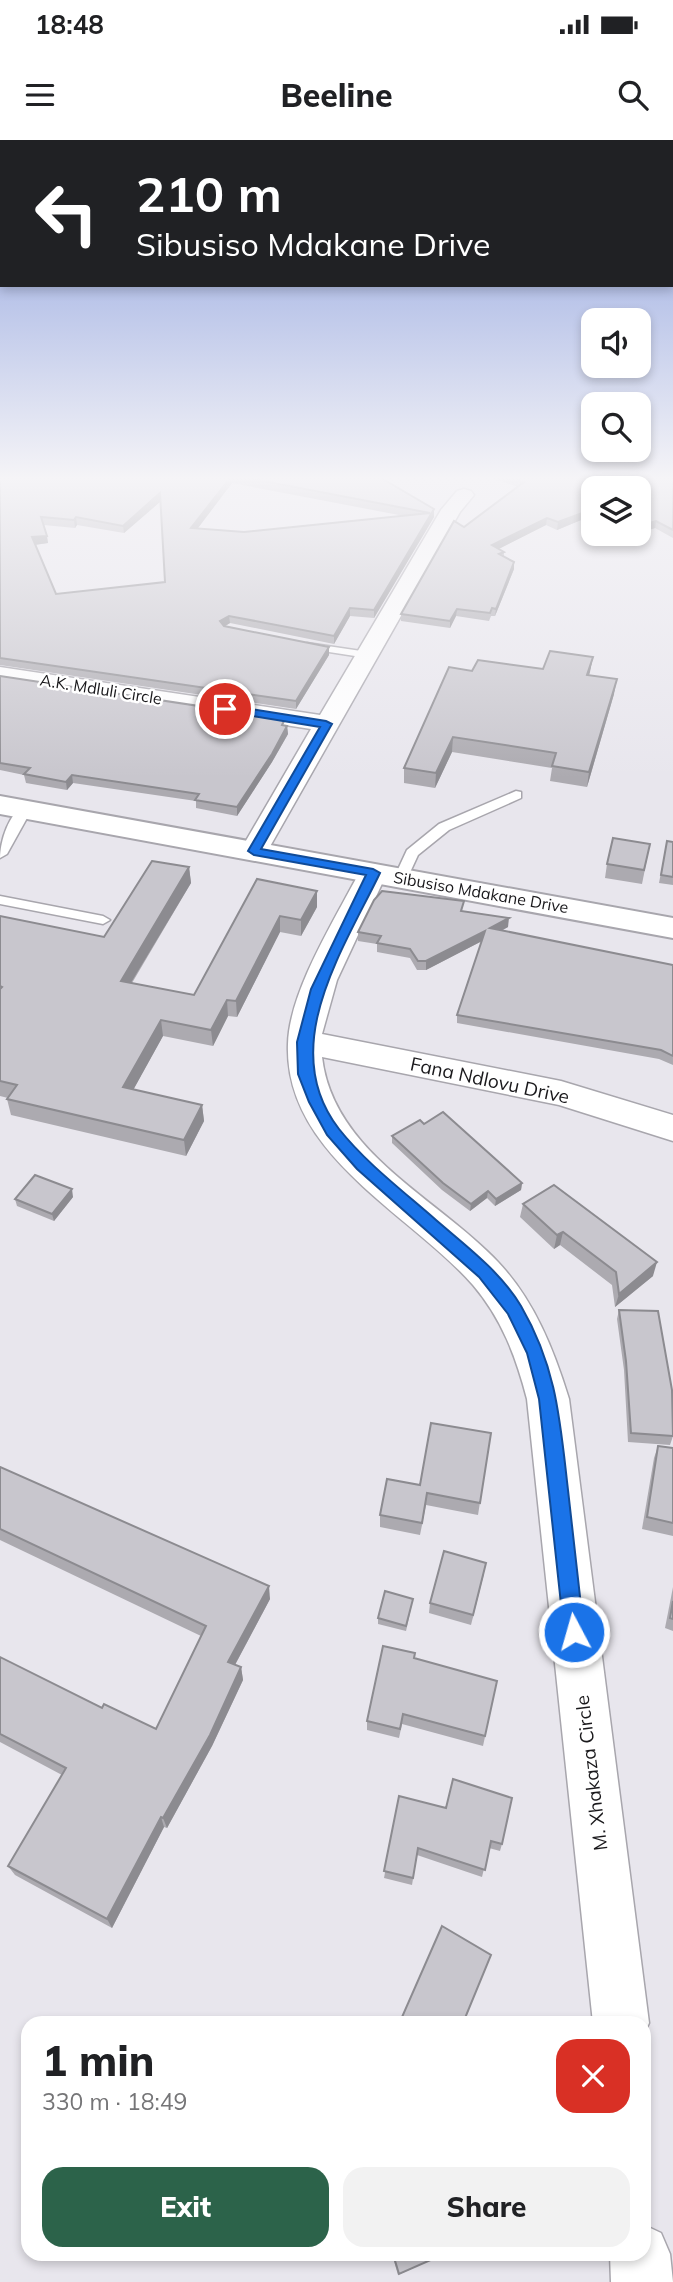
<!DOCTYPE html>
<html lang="en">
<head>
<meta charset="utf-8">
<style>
	body { margin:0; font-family:Mulish,sans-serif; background:#f2f2f2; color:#202124; height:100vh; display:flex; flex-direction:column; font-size:26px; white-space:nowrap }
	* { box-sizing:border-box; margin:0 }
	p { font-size:23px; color:#757577 }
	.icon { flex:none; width:38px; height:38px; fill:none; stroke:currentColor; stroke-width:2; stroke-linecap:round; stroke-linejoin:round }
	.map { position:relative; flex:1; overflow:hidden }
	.details { position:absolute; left:21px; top:1876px; width:630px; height:245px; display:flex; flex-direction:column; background:#fff; border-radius:21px; box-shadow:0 4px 10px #0003 }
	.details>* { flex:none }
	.top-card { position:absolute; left:0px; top:0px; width:674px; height:147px; box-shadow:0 4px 10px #0003; background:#202124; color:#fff; overflow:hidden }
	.fabs { position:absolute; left:581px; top:168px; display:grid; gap:14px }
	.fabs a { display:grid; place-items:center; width:70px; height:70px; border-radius:14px; background:#fff; box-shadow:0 4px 10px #0003; font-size:35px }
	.pin { position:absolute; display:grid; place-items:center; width:60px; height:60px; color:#fff; margin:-30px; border:4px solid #fff; border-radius:50%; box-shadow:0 2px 7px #0007 }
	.me { position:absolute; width:77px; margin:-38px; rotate:354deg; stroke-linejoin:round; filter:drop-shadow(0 0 5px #0008) }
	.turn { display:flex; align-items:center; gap:24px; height:147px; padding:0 21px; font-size:32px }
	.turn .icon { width:91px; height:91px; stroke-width:2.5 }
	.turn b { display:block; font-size:49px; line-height:60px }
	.round { display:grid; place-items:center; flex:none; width:74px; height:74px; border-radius:21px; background:#f2f2f2 }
	.head { display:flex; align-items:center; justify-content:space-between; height:119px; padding:0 21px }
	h1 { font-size:42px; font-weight:800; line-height:52px }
	.primary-button { display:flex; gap:14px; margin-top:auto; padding:14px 21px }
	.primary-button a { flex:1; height:80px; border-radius:21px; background:#2c634a; color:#fff; font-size:28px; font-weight:800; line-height:80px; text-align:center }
	.primary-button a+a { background:#f2f2f2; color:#202124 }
	.status { display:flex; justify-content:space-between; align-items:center; height:49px; padding:0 35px; background:#fff; direction:ltr }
	.status svg { height:19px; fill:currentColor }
	header { display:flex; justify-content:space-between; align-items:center; height:91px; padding:0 21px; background:#fff; font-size:32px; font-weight:800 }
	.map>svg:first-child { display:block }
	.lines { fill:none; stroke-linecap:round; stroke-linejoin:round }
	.lane-casing { stroke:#a8a6ad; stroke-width:3 }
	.street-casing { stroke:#a8a6ad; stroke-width:3 }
	.secondary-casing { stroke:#a8a6ad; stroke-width:4 }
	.lane { fill:#fff; fill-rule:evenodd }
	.street { fill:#fff; fill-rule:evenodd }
	.secondary { fill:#fff; fill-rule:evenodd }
	.wall { fill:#acaab0; fill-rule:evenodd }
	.shaded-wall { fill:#8c8b90 }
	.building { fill:#c8c6cd; stroke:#8c8b90; stroke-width:2; fill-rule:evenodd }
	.route { fill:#1a73e8; stroke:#114b97; stroke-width:2 }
	.labels { text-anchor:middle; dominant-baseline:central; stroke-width:5; stroke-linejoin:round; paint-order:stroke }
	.far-street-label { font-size:16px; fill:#19181b; stroke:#fff }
	.street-label { font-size:19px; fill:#19181b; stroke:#fff }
</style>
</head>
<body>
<div class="status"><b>18:48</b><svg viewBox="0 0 49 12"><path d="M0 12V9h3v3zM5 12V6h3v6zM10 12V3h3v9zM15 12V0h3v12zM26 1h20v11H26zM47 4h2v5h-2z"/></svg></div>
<header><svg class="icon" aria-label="menu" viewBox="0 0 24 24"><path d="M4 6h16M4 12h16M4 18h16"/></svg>Beeline<svg class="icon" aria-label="search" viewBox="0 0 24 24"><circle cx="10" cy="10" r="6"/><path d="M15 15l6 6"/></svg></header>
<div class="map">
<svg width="673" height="2142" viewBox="0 0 673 2142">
	<rect width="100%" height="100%" fill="#e8e6ed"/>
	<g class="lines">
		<defs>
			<g id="lane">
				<path d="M307,503L368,512L374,515L368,518L303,508L301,506Z"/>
				<path d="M516,651L521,652V658L449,690L418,715L406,741H396L394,738L407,710L439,684Z"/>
				<path d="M25,665L32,669L7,714L0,718C0,702 9,672 25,665Z"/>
				<path d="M0,756L103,776L110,780L103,784L0,764Z"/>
			</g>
			<g id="street">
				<path d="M464,349L471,351L474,355L460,372L264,717L254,720L244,717L240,711L311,589L0,541V527L320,575L441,370L457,351Z"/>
				<path d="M373,724L383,727L387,733L337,840L322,894L561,941L673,975V1001L559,965L322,917C333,1013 438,1058 498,1122C534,1160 554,1210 569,1259L649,1883L644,1894V1883H593L527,1259C516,1217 502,1179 473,1145C410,1073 284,1015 288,904C289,852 335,779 359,733L363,727Z"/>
				<path d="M644,2085L661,2093L670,2114L673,2142H611L610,2114H644Z"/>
			</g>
			<path id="secondary" d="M0,656L673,778V798L0,674Z"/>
		</defs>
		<!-- lane casing -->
		<use href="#lane" class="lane-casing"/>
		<!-- street casing -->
		<use href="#street" class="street-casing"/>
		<!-- secondary casing -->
		<use href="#secondary" class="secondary-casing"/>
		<!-- lane -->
		<use href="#lane" class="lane"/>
		<!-- street -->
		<use href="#street" class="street"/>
		<!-- secondary -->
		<use href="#secondary" class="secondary"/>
	</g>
	<!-- wall -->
	<g class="wall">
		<path d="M0,338H381L434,369V377L374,478L350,476L334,504L230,483L225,486L329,515L296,569L0,525ZM232,343L404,376L244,392L197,389ZM161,361L165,442L56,454L35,405L48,403L44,385L75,388L77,385L124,393Z"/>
		<path d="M492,338H673V398L655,388L639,393V348H593V388L581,380L557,390L546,385L498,409L504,412V417L514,422V429L495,476H491L489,481L456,476L450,488L401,481V474L464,387L518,347Z"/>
		<path d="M603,394H635L612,400Z"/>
		<path d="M593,517L589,535L614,554L587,647L550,641L552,628L452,612L435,648L404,643V628L472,531L543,529Z"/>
		<path d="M0,536L287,586L288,594L272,622L237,676L196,668V661L73,643L67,650L26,643L24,635L0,630Z"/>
		<path d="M667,701L673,702V745L659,743Z"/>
		<path d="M650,704L642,744L605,738L607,724Z"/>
		<path d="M189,727L191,743L132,843L194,855L257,739L317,767L301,796L280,792L237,877L228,876L213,906L163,896L133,950L202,965L204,981L186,1016L11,975L7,959L8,958L0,956V776L104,797Z"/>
		<path d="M463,771L508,787L501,791L673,825V925L659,919L457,883V875L482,801L426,830H417L410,818L377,812V804L358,801V792Z"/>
		<path d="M424,984L522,1043L521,1050L495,1066L487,1058L470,1071L442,1050L392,1003V996Z"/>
		<path d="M73,1057L54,1081L17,1066L15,1059Z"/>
		<path d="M523,1064L653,1136L615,1167L612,1145L560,1105L554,1109L520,1077Z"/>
		<path d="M619,1170L673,1296L670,1305L628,1302L624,1230L617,1179Z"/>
		<path d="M491,1293L478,1375L426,1365L420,1395L380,1387V1375Z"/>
		<path d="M658,1306L673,1308V1396L642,1389L654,1318Z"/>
		<path d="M0,1327L270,1459L235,1525L241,1527L243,1540L212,1606L167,1688L164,1687L112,1788L15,1735L8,1726L62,1635L0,1602V1517L102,1568L156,1589L201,1496L0,1400Z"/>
		<path d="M484,1434L471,1485L429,1473L430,1463Z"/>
		<path d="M673,1447V1491L665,1488Z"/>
		<path d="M412,1464L406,1491L378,1484V1478Z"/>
		<path d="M414,1518L497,1541L483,1606L402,1584L399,1598L367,1590V1581Z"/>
		<path d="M399,1656L502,1704L500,1711L489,1708L482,1737L417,1715L412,1745L384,1738Z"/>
		<path d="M402,1877L463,1883H402Z"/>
		<path d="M392,2114H431L433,2119L398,2135Z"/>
	</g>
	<!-- shaded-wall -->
	<g class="shaded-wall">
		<path d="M230,338H232V343L192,396L191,388Z"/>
		<path d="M160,353L161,361L124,393L123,386Z"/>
		<path d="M434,369V377L374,478V470Z"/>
		<path d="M582,373L581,380L557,390L558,382Z"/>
		<path d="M76,377L77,385L75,388L74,380Z"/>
		<path d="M547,378L546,385L491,413L492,405Z"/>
		<path d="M656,381L655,388L639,393V386Z"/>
		<path d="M613,394H635L612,400Z"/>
		<path d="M47,396L48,403L33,405L32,397Z"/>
		<path d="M514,422V429L495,476L496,469Z"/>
		<path d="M350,468V476L334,504V496Z"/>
		<path d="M457,469L456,476L450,488V481Z"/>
		<path d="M229,476L230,483L220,489V481Z"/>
		<path d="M329,507V515L296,569V561Z"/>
		<path d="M593,517L590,532L584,550L587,535Z"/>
		<path d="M617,539L614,554L587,647L589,632Z"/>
		<path d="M287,586L288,594L272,622L237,676V667Z"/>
		<path d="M453,597L452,612L435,648L436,633Z"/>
		<path d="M72,635L73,643L67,650L66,642Z"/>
		<path d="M189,727L191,743L123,856L121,841Z"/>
		<path d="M317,751V767L301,796V780Z"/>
		<path d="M280,776V792L237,877L236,861Z"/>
		<path d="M509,778L508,787L489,797L490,788Z"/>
		<path d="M485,791L484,800L426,830V821Z"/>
		<path d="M227,860L228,876L213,906L211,890Z"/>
		<path d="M161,880L163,896L126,963L123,947Z"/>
		<path d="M202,965L204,981L186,1016L184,1000Z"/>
		<path d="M522,1043L521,1050L495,1066L496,1059Z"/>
		<path d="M72,1049L73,1057L54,1081L52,1074Z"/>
		<path d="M488,1051L487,1058L470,1071L471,1064Z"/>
		<path d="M563,1092L560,1105L554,1109L557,1095Z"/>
		<path d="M657,1122L653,1136L615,1167L619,1154Z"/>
		<path d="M269,1446L270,1459L230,1534L228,1522Z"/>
		<path d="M241,1527L243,1540L212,1606L167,1688L163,1678Z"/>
		<path d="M161,1677L164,1687L112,1788L107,1779Z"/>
	</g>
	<!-- building -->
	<g class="building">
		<path d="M0,338H230L191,388L244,392L430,373L248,338H381L434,369L374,470L350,468L334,496L229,476L220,481L224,486L329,507L296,561L0,518ZM160,353L165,442L56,454L32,397L47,396L41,377L74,380L76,377L123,386Z"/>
		<path d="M514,338H673V390L656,381L639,386V348H593V380L582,373L558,382L547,378L492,405L504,412L499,414L514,422L496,469L492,468L490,473L457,469L450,481L401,474L454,381L464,387L524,342Z"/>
		<path d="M550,511L593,517L587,535L617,539L589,632L552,626L556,613L453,597L436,633L404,628L449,527L472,531L478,520L543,529Z"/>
		<path d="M0,536L285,579L282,585L287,586L272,614L237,667L195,660L199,654L72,635L66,642L24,634L30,628L0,623Z"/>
		<path d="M613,698L650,704L644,730L607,724Z"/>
		<path d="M667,701L673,702V737L661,735Z"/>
		<path d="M152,721L189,727L121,841L194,855L257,739L317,751L301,780L280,776L236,861L227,860L211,890L161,880L123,947L202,965L184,1000L7,959L17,945L0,941V849L2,847L0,846V776L104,797Z"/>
		<path d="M382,751L464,761L461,771L509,778L490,788L673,825V916L661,910L457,875L485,791L426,821H418L410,809L377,803L381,796L358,792L374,760Z"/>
		<path d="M443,972L522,1043L496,1059L488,1051L471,1064L443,1043L392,996L420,980L424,984Z"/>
		<path d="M35,1035L72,1049L52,1074L15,1059Z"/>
		<path d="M554,1045L657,1122L619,1154L616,1132L563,1092L557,1095L523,1064Z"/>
		<path d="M619,1170L658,1171L672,1250L673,1296L631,1293L626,1221Z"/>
		<path d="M431,1283L491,1293L480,1363L427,1353L422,1383L380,1375L387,1339L420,1345Z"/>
		<path d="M658,1306L673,1308V1383L647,1377Z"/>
		<path d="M0,1327L269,1446L228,1522L241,1527L210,1595L163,1678L161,1677L107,1779L8,1726L66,1628L0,1594V1517L102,1568L104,1564L156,1589L206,1486L0,1389Z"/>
		<path d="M444,1411L486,1423L473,1475L430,1463Z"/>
		<path d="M385,1451L413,1459L406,1486L378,1478Z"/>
		<path d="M673,1461V1479L670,1478Z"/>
		<path d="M383,1506L415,1513L414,1518L497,1541L485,1596L403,1574L400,1589L367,1581Z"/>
		<path d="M453,1639L512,1658L502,1704L491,1701L485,1730L418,1708L413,1738L384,1731L399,1656L446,1668Z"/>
		<path d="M442,1786L491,1815L463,1883H412L402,1877Z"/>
		<path d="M393,2114H431L433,2119L399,2134Z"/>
	</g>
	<!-- sky -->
	<linearGradient id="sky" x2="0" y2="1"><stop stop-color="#879cdd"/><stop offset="0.53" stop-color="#f5f4f7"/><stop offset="1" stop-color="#f5f4f7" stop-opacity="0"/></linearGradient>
	<rect width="673" height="638" fill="url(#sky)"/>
	<!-- route -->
	<path class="route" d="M225,565L326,581L332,584L261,709L373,729L380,733C343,810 276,908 339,989C366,1023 403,1051 436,1080C466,1106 500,1131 521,1166C557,1228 560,1281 568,1350C573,1397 579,1445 584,1492L581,1499L574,1502L567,1499L564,1492L539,1259L527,1213L508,1174L479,1137L357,1029L327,995L309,962L298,934L297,902L311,849L366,735L254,715L248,711L320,587L222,571V566Z"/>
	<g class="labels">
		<!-- far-street labels -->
		<g class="far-street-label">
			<text transform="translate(101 549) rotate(9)">A.K. Mdluli Circle</text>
			<text transform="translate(481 752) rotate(10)">Sibusiso Mdakane Drive</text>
		</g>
		<!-- street labels -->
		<g class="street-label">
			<text transform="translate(490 940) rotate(12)">Fana Ndlovu Drive</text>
			<text transform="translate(591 1633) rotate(-97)">M. Xhakaza Circle</text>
		</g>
	</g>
</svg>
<div class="fabs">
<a><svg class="icon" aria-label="sound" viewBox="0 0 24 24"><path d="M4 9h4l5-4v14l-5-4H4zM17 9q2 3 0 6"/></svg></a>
<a><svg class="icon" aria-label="search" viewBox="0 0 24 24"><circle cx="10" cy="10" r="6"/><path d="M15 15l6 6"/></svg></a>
<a><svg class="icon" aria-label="layers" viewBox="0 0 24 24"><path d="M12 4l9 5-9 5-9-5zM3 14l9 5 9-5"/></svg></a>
</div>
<div class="pin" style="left:225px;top:569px;background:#d93025"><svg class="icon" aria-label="arrive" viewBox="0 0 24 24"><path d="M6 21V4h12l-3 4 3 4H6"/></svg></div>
<svg class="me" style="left:574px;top:1492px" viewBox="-20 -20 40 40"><circle r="17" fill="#1a73e8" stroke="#fff" stroke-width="3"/><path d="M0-11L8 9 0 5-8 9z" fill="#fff"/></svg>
<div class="top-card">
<div class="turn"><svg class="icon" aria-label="left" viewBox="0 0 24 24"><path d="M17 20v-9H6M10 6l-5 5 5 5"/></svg><div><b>210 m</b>Sibusiso Mdakane Drive</div></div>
</div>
<section class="details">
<div class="head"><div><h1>1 min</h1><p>330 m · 18:49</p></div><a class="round" style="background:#d93025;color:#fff"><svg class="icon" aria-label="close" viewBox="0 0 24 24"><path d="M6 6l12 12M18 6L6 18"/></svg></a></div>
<div class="primary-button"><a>Exit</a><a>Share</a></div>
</section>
</div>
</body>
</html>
